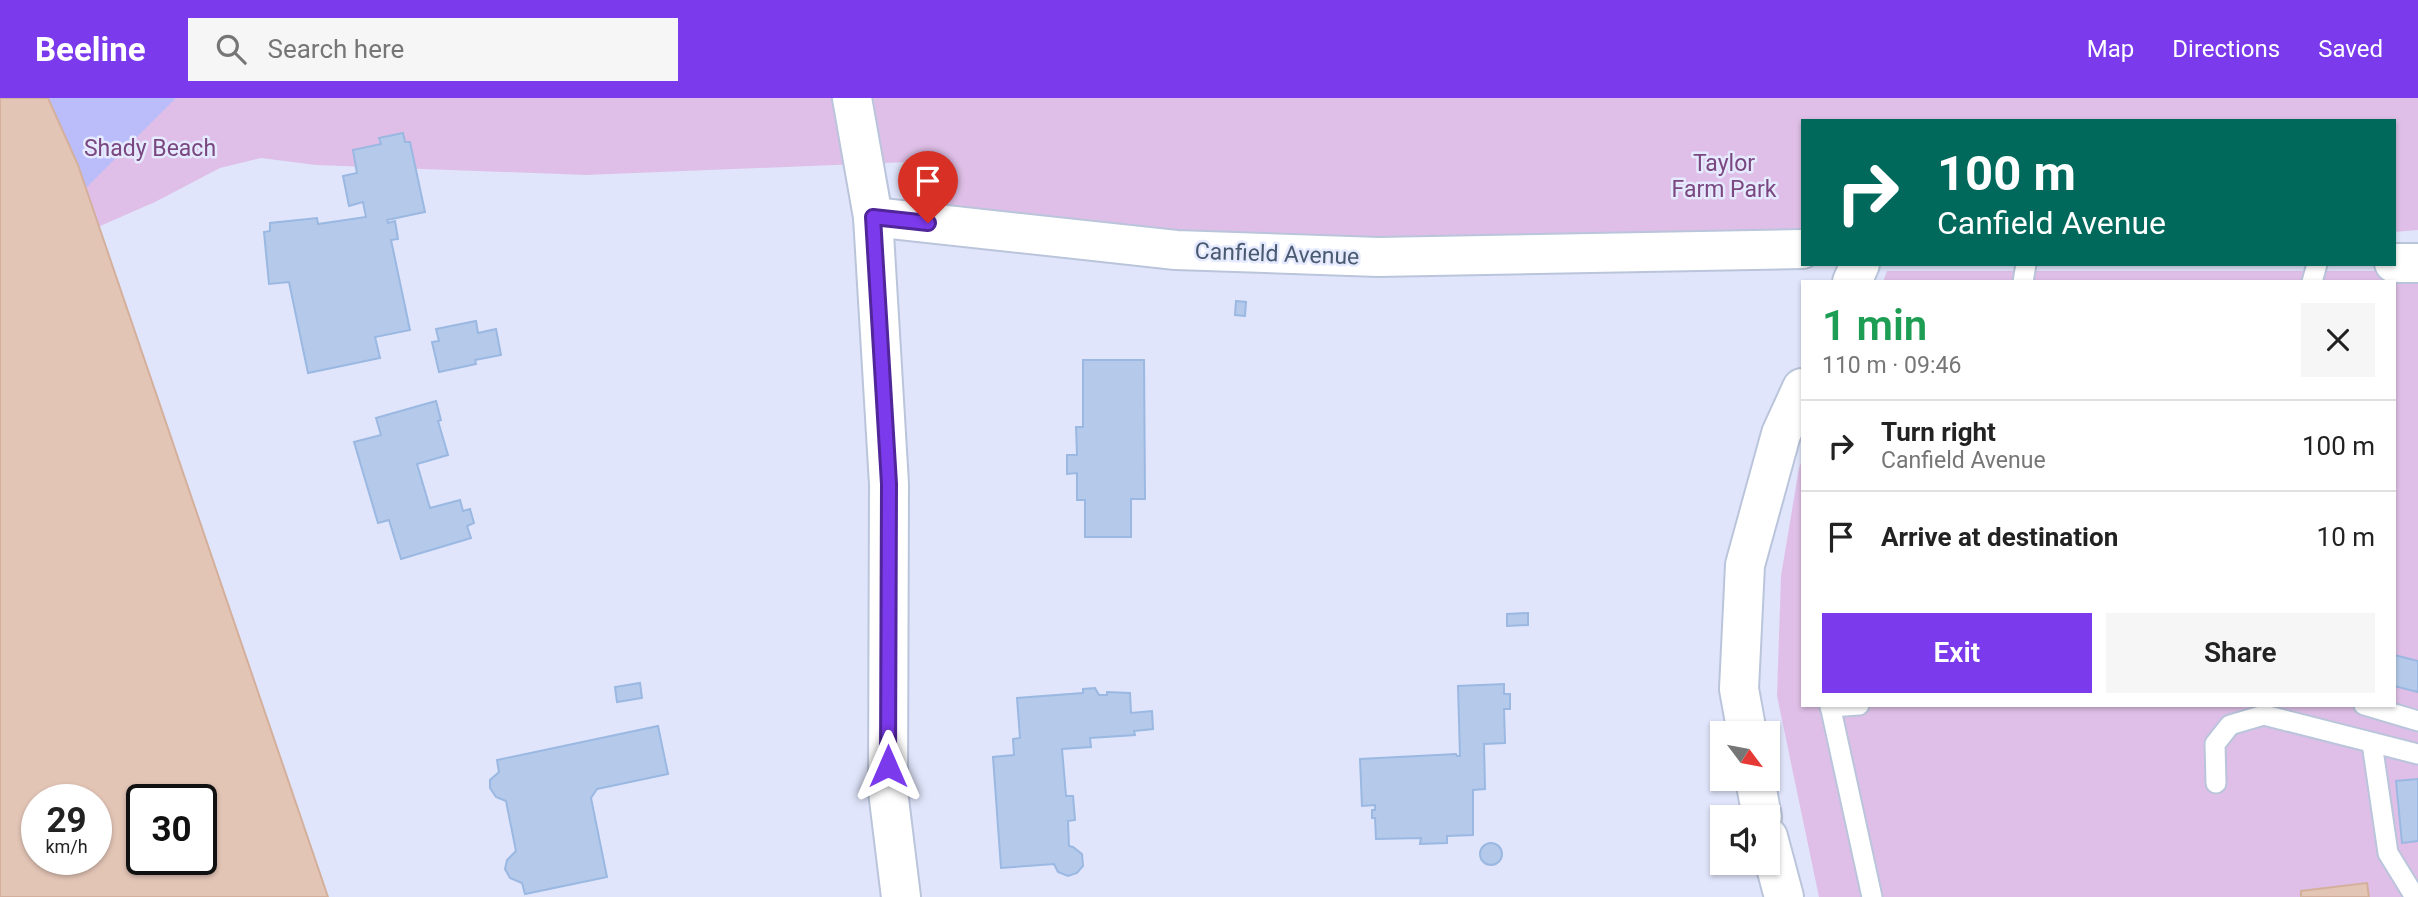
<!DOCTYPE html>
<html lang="en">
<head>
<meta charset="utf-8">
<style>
	body { margin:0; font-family:Roboto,sans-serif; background:#f6f6f6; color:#222; height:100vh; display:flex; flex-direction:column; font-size:26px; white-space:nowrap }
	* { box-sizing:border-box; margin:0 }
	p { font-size:23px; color:#767676 }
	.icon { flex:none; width:38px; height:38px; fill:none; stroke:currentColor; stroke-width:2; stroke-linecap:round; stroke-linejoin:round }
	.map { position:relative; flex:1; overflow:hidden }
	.details { position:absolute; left:1801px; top:182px; width:595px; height:427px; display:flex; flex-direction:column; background:#fff; border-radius:0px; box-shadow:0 2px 5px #0004 }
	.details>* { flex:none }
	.top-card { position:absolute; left:1801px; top:21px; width:595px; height:147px; border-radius:0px; box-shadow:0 2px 5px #0004; background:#00695c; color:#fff; overflow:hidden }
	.needle { width:46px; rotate:122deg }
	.tools { position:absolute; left:1710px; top:623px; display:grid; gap:14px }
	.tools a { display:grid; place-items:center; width:70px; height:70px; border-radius:0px; background:#fff; box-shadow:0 2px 5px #0004; font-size:35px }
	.speed { position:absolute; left:21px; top:686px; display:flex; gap:14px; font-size:35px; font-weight:700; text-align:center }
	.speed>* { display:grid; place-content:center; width:91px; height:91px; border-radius:50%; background:#fff; box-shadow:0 2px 5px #0004; line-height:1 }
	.speed small { font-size:18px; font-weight:400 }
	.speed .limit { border:4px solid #111; border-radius:10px; background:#fff; color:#111 }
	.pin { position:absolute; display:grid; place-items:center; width:60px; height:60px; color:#fff; margin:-72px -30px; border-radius:50% 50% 50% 0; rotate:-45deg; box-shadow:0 0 7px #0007 }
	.pin .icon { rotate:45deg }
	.me { position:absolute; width:77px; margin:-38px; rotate:0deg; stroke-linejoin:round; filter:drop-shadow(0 0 5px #0008) }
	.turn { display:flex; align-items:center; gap:24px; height:147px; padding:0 21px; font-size:32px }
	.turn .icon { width:91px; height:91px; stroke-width:2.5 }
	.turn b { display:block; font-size:49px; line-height:60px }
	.round { display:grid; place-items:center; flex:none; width:74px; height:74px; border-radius:0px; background:#f6f6f6 }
	.summary { display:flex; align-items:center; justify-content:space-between; height:119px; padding:0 21px }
	h1 { font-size:42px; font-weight:600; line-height:52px; color:#1e9e55 }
	.primary-button { display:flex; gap:14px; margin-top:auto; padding:14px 21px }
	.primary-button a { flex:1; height:80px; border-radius:0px; background:#7c3aed; color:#fff; font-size:28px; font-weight:600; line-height:80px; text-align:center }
	.primary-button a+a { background:#f6f6f6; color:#222 }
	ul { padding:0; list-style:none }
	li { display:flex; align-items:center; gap:21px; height:91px; padding:0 21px; border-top:2px solid #e0e0e0 }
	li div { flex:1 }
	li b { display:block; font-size:26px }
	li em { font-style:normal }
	header { display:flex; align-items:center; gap:42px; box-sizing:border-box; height:98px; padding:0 35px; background:#7c3aed; color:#fff }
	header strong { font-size:33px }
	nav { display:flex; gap:38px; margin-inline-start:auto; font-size:24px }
	.search { width:490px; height:63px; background:#f6f6f6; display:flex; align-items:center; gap:18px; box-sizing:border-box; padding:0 24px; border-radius:0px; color:#767676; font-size:26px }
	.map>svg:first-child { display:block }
	.green { fill:#dfbfe7 }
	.sand { fill:#bbbdfa }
	.water { fill:#e3c5b6; stroke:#d4b09c; stroke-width:2; fill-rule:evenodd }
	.building { fill:#b5caea; stroke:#9ab8e1; stroke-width:2 }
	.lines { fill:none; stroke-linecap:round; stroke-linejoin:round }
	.lane-casing { stroke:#bac5db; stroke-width:23 }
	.street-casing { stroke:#bac5db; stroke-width:42 }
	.lane { stroke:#fff; stroke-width:19 }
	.street { stroke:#fff; stroke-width:38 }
	.route-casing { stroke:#51269a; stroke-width:18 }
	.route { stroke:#7c3aed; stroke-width:12 }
	.labels { text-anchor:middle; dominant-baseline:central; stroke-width:5; stroke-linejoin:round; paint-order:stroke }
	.park-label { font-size:23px; fill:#7b4781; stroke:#e5eafe }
	.street-label { font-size:23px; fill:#495a70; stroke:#e5eafe }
</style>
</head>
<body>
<header>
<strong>Beeline</strong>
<div class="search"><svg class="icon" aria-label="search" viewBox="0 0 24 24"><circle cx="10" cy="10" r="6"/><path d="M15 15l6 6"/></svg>Search here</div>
<nav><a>Map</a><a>Directions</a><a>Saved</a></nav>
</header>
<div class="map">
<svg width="2418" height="799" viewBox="0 0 2418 799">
	<rect width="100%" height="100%" fill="#e0e5fb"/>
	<!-- green -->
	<g class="green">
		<path d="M110,0H2418V132L2394,134V23H1802V160L1326,141L920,118L908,64L586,77L316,67L261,60L220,70L155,104L66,143Z"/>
		<path d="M1887,173H2418V799H1819L1777,598L1781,478L1799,370L1802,362V607H2394V184H1883Z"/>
	</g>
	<!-- sand -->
	<path class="sand" d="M49,0H176L86,90Z"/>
	<!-- water -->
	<g class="water">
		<path d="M0,0H48L78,67L328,799H0ZM37,702H96V761H37ZM142,702H201V761H142Z"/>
		<path d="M2367,785L2369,799H2301V793Z"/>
	</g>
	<!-- building -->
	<g class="building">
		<path d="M403,35L405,44H410L425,114L387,122L388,125L395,123L398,141L391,142L410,232L375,239L380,260L308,275L289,184L269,186L264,134L270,133V125L317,120L318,126L366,119L363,104L349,108L343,78L357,75L353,52L381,46L379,40Z"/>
		<path d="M1236,203L1246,204L1245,218L1235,217Z"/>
		<path d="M476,223L478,235L496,231L501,257L475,262L476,266L439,274L432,244L439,243L436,231Z"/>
		<path d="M1083,262H1144L1145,401H1131V439H1085V402H1077V375L1067,376V357H1077L1076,329H1083Z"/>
		<path d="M436,303L441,322L438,323L448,357L417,366L430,410L460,402L463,413L470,411L474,425L467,428L471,440L401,461L389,422L378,425L354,344L381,337L376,320Z"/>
		<path d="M1528,515V527L1507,528V516Z"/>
		<path d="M2394,557L2418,563V594L2394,588Z"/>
		<path d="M640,585L642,600L617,604L615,589Z"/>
		<path d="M1504,586V596H1510V611H1504L1505,645L1484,646L1485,691L1473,692V737L1447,738V745L1420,746L1421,740L1376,741L1375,720H1372V712H1375V707L1362,708L1360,661L1456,656L1457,658H1460L1458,588Z"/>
		<path d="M1095,590L1099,597H1107V594L1130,595L1131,615L1152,613L1153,631L1134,633L1135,637L1090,640L1091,649L1062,651L1066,698H1073L1075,722L1068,723L1069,748L1073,749L1082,756L1083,768L1077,775L1068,778L1058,774L1054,766L1001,770L993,659L1014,657L1013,641L1020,640L1017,600L1083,595V591Z"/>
		<path d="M658,628L668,676L597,691L591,700L607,779L525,796L522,785L510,780L505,771L507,762L516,753L506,703L496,699L490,690V682L499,674L497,662Z"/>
		<path d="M2418,681V743L2402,745L2396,683Z"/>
		<circle cx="1491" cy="756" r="11"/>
	</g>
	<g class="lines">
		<defs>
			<g id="lane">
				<path d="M2023,184L2026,166"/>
				<path d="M2312,184L2317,166"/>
				<path d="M1830,607L1872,799"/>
				<path d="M2364,607L2418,623"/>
				<path d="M1830,609L1859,607"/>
				<path d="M2372,645L2388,755L2415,799"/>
				<path d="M2216,685L2215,646L2230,627L2264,617L2418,656"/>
			</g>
			<g id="street">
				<path d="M852,0L873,119L889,386L888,693L901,799"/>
				<path d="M873,119L1176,152L1378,159L1802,151"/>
				<path d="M2394,165H2418"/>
				<path d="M1852,184L1860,166"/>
				<path d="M1747,635L1739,591L1745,467L1781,336L1802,290"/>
				<path d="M1755,681L1762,719"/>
				<path d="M1768,739L1784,799"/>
			</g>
		</defs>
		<!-- lane casing -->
		<use href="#lane" class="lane-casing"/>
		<!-- street casing -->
		<use href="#street" class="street-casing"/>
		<!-- lane -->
		<use href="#lane" class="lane"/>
		<!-- street -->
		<use href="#street" class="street"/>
	</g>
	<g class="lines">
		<defs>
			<path id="route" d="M888,668L889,386L873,119L928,125"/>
		</defs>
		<!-- route casing -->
		<use href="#route" class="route-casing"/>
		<!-- route -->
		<use href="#route" class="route"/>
	</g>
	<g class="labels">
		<!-- park labels -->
		<g class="park-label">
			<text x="150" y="50">Shady Beach</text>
			<text x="1724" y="65">Taylor<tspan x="1724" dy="26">Farm Park</tspan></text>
		</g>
		<!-- street labels -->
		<g class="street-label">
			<text transform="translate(1277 156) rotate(2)">Canfield Avenue</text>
		</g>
	</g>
</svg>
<div class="tools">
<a><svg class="needle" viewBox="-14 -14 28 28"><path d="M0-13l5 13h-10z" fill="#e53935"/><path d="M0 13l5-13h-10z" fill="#767676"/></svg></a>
<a><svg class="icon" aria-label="sound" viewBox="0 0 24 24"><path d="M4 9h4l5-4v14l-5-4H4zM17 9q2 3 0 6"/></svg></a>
</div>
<div class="speed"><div>29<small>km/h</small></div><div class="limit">30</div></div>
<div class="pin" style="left:928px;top:125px;background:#d93025"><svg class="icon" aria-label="arrive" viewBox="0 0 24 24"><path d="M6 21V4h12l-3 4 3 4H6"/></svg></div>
<svg class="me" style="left:888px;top:668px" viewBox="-20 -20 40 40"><path d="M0-17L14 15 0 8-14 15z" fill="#7c3aed" stroke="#fff" stroke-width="4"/></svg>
<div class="top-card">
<div class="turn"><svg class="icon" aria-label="right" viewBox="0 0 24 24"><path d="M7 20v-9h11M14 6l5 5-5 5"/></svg><div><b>100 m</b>Canfield Avenue</div></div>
</div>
<section class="details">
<div class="summary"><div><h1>1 min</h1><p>110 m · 09:46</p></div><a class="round"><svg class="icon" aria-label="close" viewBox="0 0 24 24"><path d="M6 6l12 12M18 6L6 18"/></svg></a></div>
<ul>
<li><svg class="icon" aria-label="right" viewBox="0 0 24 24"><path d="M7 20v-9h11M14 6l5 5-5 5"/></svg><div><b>Turn right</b><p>Canfield Avenue</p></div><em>100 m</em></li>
<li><svg class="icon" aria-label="arrive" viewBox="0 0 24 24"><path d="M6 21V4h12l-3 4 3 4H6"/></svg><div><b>Arrive at destination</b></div><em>10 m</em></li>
</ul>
<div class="primary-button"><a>Exit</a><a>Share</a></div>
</section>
</div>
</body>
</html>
